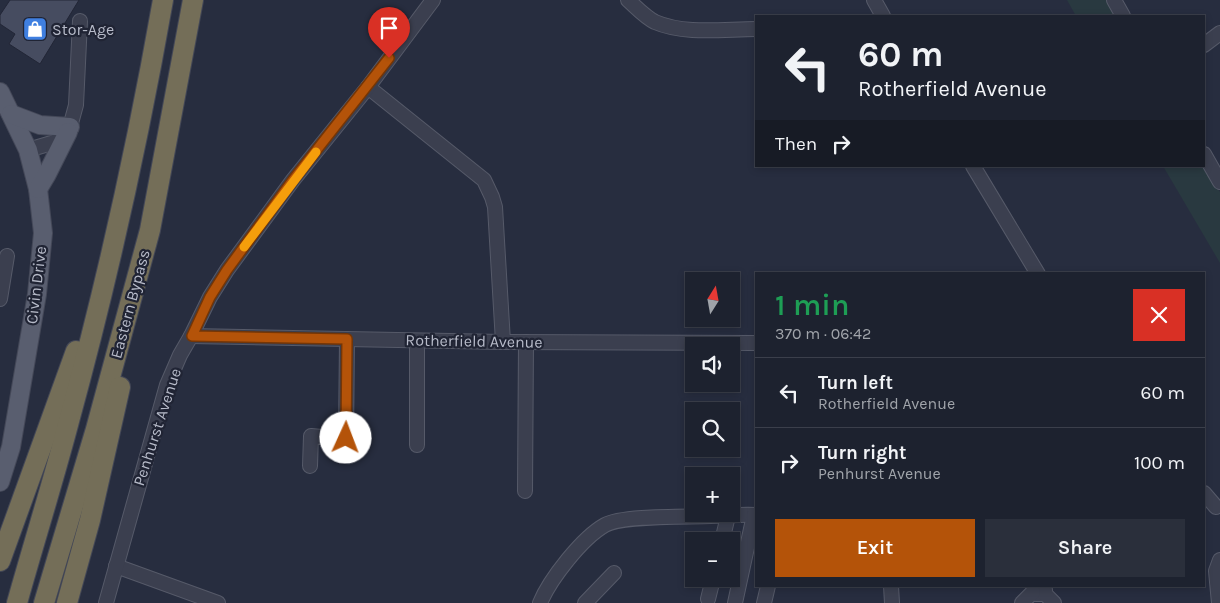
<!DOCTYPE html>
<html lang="en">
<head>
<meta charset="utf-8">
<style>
	body { margin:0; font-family:Karla,sans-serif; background:#2a2f3b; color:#f1f3f6; height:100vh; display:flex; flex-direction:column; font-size:19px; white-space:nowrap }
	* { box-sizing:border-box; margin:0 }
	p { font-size:16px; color:#a0a4aa }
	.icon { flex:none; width:28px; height:28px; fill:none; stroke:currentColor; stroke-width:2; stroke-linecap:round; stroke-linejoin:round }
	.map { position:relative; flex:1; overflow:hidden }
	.sheet { position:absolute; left:755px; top:272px; width:450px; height:315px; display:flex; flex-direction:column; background:#1d222f; border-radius:0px; box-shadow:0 2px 8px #0003,0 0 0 1px #3b3f4b }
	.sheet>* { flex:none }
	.top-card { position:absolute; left:755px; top:15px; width:450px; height:152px; border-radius:0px; box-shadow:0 2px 8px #0003,0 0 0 1px #3b3f4b; background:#1d222f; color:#f1f3f6; overflow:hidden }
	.needle { width:32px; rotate:11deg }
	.controls { position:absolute; left:685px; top:272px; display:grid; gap:10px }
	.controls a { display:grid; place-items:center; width:55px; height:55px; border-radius:0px; background:#1d222f; box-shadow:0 2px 8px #0003,0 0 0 1px #3b3f4b; font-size:25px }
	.pin { position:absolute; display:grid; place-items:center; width:42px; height:42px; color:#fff; margin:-51px -21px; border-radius:50% 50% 50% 0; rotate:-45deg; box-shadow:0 0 5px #0007 }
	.pin .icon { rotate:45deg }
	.me { position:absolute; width:55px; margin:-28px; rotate:2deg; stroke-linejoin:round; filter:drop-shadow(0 0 4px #0008) }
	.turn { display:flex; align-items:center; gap:18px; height:105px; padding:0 20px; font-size:22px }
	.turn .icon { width:65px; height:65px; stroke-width:2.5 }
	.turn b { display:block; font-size:35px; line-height:42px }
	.then { display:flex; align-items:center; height:48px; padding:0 20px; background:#0003; gap:10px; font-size:19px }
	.round { display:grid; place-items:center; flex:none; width:52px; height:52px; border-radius:0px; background:#2a2f3b }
	.overview { display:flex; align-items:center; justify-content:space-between; height:85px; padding:0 20px }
	h1 { font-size:30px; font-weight:600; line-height:38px; color:#1e9e55 }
	.primary-button { display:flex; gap:10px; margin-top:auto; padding:10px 20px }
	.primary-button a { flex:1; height:58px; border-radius:0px; background:#b45309; color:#fff; font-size:20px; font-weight:600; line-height:58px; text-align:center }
	.primary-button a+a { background:#2a2f3b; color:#f1f3f6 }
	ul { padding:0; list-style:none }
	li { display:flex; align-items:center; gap:15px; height:70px; padding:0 20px; border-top:1px solid #3b3f4b }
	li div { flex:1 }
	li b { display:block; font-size:19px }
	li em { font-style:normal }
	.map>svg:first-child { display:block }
	.green { fill:#293940 }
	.building { fill:#464c60; stroke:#222636 }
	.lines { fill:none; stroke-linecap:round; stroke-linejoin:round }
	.minor-casing { stroke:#565a69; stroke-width:16 }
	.major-casing { stroke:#444858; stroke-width:20 }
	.highway-casing { stroke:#434756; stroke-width:22 }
	.minor { stroke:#3b3f4f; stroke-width:14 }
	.major { stroke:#595e6f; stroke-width:18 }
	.highway { stroke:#746e58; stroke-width:20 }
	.route-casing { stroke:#753606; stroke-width:12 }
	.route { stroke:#b45309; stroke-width:9 }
	.slow { stroke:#f59e0b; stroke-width:9 }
	.labels { text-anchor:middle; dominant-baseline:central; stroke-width:4.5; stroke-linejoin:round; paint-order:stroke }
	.poi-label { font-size:16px; fill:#b7bbc9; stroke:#202434; text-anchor:start }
	.street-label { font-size:16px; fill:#b7bbc9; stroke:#202434 }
</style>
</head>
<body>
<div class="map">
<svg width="1220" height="603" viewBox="0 0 1220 603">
	<rect width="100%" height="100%" fill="#272d3f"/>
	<!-- green -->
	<g class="green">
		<path d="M1067,0H1106L1116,16H1076Z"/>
		<path d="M1204,164L1220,192V263L1163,166H1204Z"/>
	</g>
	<!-- building -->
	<path class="building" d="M10,0H79L40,64L9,44L15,34L0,24V15Z"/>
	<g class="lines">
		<defs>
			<g id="minor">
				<path d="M628,0C636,7 645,17 655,22C685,35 724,29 756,29"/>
				<path d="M874,0L883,16"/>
				<path d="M1114,0L1123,16"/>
				<path d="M1204,45L1220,33"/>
				<path d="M368,87L484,180L492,197L495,207L503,342"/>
				<path d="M28,150L55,142L68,132L70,127L76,105L80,21"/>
				<path d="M1204,154L1220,182"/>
				<path d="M973,166L1038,274"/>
				<path d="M0,299L7,256"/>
				<path d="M191,336L503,342L756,343"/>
				<path d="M417,341V445"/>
				<path d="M310,466L311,436L344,439L346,437L347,339"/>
				<path d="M525,491L526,342"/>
				<path d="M1204,493L1216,507"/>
				<path d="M722,541L728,516"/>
				<path d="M116,566L218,603"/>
				<path d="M891,586L892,603"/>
				<path d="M1033,592L1036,594H1041L1045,590L1044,586"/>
				<path d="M1043,592L1054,603"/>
				<path d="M708,599L713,579"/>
				<path d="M106,603L167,385L180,355L191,336L210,297L227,270L293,180L368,87L433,0"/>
				<path d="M540,603C550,579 582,538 605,525C622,515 688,517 711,516C726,516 741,514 756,515"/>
				<path d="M585,603L614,573"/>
				<path d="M735,603L754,515"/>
				<path d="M764,603L768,586"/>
				<path d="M1022,603L1033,592"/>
				<path d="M1219,603L1216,571L1220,560"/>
			</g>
			<g id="major">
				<path d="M0,92L28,150L38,189L43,233L37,294L11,447L0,482"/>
				<path d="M11,114L40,125L70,127"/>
				<path d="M38,189L47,174L68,132"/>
			</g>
			<g id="highway">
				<path d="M0,561L76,351"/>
				<path d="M17,603C34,542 53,482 69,421C107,282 138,142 163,0"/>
				<path d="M44,603L96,429L150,230L193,0"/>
				<path d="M67,603L90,520L120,387"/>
			</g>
		</defs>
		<!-- minor casing -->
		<use href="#minor" class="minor-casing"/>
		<!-- major casing -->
		<use href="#major" class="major-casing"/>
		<!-- highway casing -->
		<use href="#highway" class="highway-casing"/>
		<!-- minor -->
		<use href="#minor" class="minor"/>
		<!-- major -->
		<use href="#major" class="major"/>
		<!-- highway -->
		<use href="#highway" class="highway"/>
	</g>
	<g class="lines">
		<defs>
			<path id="route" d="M346,438L347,339L192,336L210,297L227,270L293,180L389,58"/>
		</defs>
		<!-- route casing -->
		<use href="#route" class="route-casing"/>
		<!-- route -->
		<use href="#route" class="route"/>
		<!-- slow -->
		<path class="slow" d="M244,247L316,152"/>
	</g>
	<!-- icons -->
	<defs>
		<symbol id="shop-square" viewBox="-11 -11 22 22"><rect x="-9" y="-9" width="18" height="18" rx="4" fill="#3f7fe0" stroke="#202434"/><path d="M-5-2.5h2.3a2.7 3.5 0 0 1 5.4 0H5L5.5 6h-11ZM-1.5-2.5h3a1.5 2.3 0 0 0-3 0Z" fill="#fff"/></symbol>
	</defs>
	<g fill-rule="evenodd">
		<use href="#shop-square" x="21" y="15" width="28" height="28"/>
	</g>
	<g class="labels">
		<!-- poi labels -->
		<g class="poi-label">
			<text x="52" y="29">Stor-Age</text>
		</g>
		<!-- street labels -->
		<g class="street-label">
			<text transform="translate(36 285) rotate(-83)">Civin Drive</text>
			<text transform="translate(130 304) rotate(-75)">Eastern Bypass</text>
			<text transform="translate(474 341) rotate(1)">Rotherfield Avenue</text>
			<text transform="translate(157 427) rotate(-72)">Penhurst Avenue</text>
		</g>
	</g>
</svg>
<div class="controls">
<a><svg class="needle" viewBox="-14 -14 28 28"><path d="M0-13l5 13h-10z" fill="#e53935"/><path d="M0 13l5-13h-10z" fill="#a0a4aa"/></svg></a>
<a><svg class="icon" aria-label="sound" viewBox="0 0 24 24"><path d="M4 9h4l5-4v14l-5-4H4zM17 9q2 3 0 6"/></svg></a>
<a><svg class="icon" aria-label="search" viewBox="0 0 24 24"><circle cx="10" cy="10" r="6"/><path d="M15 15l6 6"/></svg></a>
<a>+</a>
<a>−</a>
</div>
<div class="pin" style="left:389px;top:58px;background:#d93025"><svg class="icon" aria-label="arrive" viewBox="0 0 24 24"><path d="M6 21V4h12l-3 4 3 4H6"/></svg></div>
<svg class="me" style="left:346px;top:438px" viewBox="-20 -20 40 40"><circle r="19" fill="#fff"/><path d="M0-13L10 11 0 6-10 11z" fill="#b45309"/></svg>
<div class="top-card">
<div class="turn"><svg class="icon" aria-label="left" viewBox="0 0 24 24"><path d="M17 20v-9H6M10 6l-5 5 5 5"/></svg><div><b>60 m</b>Rotherfield Avenue</div></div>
<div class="then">Then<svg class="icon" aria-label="right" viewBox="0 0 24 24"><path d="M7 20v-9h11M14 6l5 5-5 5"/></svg></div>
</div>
<section class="sheet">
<div class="overview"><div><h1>1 min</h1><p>370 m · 06:42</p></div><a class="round" style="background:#d93025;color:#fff"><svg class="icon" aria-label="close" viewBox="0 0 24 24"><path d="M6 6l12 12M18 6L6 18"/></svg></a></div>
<ul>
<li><svg class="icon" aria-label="left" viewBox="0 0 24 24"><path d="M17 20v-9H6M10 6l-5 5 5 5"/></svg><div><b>Turn left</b><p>Rotherfield Avenue</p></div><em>60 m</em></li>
<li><svg class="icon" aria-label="right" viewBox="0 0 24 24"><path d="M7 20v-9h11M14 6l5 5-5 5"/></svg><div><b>Turn right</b><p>Penhurst Avenue</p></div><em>100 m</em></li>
</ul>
<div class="primary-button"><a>Exit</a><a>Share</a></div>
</section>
</div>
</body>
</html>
